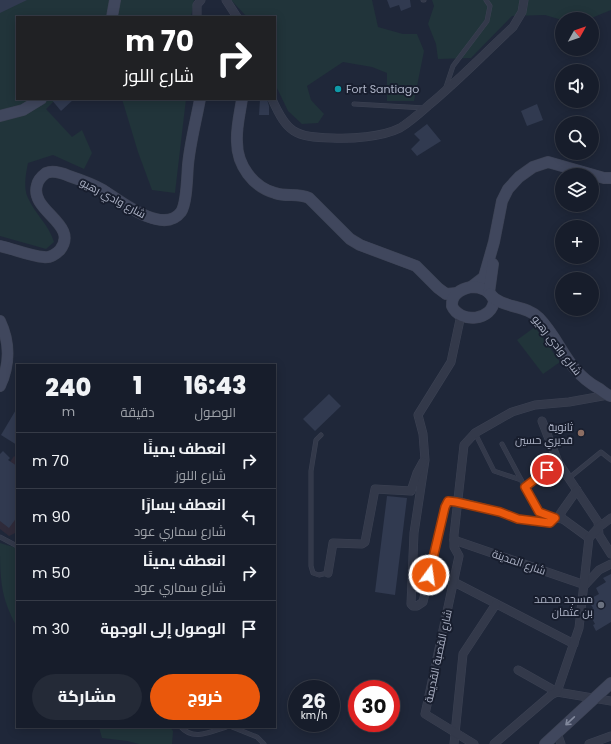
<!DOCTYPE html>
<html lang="ar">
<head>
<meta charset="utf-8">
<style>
	body { margin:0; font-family:Poppins,Cairo,sans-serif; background:#242a37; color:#f1f3f6; direction:rtl; height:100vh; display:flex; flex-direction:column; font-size:15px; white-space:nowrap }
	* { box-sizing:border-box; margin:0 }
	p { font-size:13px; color:#9ea2a9 }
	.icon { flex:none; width:22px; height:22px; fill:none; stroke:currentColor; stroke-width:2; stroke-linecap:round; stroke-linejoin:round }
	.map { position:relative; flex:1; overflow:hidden; direction:ltr }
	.sheet { position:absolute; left:16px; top:364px; width:260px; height:364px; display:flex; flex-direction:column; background:#171d2b; border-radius:0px; box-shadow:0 2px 10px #0003,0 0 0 1px #363b47; direction:rtl }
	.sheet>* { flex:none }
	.banner { position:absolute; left:16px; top:16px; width:260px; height:84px; border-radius:0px; box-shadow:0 2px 10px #0003,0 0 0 1px #363b47; direction:rtl; background:#202124; color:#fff; overflow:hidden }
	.needle { width:26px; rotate:50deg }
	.buttons { position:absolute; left:555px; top:12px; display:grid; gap:8px }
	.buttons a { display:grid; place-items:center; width:44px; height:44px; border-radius:50%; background:#171d2b; box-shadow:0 2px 10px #0003,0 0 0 1px #363b47; font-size:20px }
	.speed { position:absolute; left:288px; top:680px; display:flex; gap:8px; font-size:20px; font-weight:700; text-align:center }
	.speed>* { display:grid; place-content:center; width:52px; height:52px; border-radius:50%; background:#171d2b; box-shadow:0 2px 10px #0003,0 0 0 1px #363b47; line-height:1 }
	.speed small { font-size:10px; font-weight:400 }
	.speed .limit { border:6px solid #d22; background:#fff; color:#111 }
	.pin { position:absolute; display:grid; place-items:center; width:34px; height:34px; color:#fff; margin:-17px; border:2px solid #fff; border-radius:50%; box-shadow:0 1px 4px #0007 }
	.me { position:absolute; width:44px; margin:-22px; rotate:14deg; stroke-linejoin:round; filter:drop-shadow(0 0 3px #0008) }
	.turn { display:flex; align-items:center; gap:14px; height:84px; padding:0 16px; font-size:18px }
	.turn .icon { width:52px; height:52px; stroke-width:2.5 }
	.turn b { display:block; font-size:28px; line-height:34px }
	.eta { display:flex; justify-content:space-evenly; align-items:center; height:68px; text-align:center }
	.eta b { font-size:24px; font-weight:800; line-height:28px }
	.cta { display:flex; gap:8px; margin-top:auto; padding:8px 16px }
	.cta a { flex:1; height:46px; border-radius:24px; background:#ea580c; color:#fff; font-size:16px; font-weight:800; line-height:46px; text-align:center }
	.cta a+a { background:#242a37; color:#f1f3f6 }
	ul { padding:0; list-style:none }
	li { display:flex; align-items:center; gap:12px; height:56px; padding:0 16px; border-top:1px solid #363b47 }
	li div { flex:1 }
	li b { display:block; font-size:15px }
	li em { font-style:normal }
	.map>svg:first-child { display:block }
	.medical { fill:#2f2b3a }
	.green { fill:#21343a }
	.building { fill:#313a50 }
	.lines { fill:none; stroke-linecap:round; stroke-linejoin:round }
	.lane-casing { stroke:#3c4253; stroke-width:5 }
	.street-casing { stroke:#3c4253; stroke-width:9 }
	.secondary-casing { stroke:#3c4253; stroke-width:12 }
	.lane { stroke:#33394a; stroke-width:4 }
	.street { stroke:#33394a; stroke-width:8 }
	.secondary { stroke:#40475d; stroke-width:11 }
	.oneway { stroke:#81889c }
	.route-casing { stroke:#983908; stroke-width:10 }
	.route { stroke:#ea580c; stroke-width:7 }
	.culture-dot { fill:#0f9aa8; stroke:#181e2e; stroke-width:1.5 }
	.education-dot { fill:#8d6e63; stroke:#181e2e; stroke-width:1.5 }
	.worship-dot { fill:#6b7280; stroke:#181e2e; stroke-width:1.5 }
	.labels { text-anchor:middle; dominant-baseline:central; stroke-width:4; stroke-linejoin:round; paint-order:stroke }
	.poi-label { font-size:11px; fill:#adb3c6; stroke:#181e2e; text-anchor:end }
	.street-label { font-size:11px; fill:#adb3c6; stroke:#181e2e }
</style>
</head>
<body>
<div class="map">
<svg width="611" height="744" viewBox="0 0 611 744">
	<rect width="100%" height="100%" fill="#1f2739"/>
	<!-- medical -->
	<path class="medical" d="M14,456L17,458V532L9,536L0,529V477Z"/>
	<!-- green -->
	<g class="green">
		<path d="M0,0H194L191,17H17V99H56L46,109L72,137L82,130L92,153L84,169L53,155L28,163C26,173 23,188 28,198C35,214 49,225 54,242L46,249L0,236Z"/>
		<path d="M231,0H372L378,27L403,34H417L424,51L414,101H387V73L372,67L343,62L307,86L311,100L324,114L318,123L302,124L288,111L275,84V17H247Z"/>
		<path d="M432,0H611V10L589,19L562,20L545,15L512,16L471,58L438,59L436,44L428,24L434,6Z"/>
		<path d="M122,99H186L175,193L152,190L138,152Z"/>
		<path d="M535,327L560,362L543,374L517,340Z"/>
		<path d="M0,543L17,548V627C0,597 0,578 0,543Z"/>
		<path d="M99,727H170L173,731L172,744H139L127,741L102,738Z"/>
	</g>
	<!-- building -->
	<g class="building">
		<path d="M0,0H27L0,13Z"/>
		<path d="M387,0H410L411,7L401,11L399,5L390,8Z"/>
		<path d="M51,99H74L61,111Z"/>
		<path d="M260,99H267L269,106V115H259Z"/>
		<path d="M537,104L543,120L527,126L521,111Z"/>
		<path d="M427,124L441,141L417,156L411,149L420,140L414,134Z"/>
		<path d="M329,394L341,406L315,431L303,419Z"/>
		<path d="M17,408V445L1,435Z"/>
		<path d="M3,451L10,458L8,460L17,466V517L9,528L0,521V454Z"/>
		<path d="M387,496L407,498L395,595L375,592Z"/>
		<path d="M611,574V622L596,631L593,625L595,624L588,611L593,608L588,600L599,594L596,588L606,582L603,578Z"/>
	</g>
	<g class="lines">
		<defs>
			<g id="lane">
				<path d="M423,0H424"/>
				<path d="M446,87L453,66L487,21L490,6L486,0"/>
				<path d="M354,104L425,108"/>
				<path d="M475,433L494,471L521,480"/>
				<path d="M321,435L316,440L311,471V566L313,573L319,575L328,573"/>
				<path d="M502,444L525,487L558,462"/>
				<path d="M569,478L601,452L611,460"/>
				<path d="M525,487L539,512L555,518"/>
				<path d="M0,537L17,546"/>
				<path d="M181,727C193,741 210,732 226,727"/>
				<path d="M232,727L257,737L264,744"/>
			</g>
			<g id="street">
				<path d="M226,0L237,17"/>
				<path d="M197,17V5L201,0"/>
				<path d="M272,99C287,133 295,137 332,138C351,139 382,137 400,128C410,122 420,113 429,105C458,81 485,53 513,27L522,12L524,0"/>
				<path d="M461,315L451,362L418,415L423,434L425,460L414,533L411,604L413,606H417L423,602L445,507L449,501H457L500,512L518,519L550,523L555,518L563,519"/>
				<path d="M542,421L558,462L598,522L599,535L611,554"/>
				<path d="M577,490L560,514L563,519L589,538"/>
				<path d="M454,540L585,585L599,570L611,564"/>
				<path d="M328,573L333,543L362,544L365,542L375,489L411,491L417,473L423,462"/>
				<path d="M454,582L574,644"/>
				<path d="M518,670L557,692L611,701"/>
				<path d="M557,733L561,744"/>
				<path d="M454,744L463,654L496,604"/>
				<path d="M474,744L425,714L459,556L454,547V535L464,445L475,433L512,412L535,405L569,402L608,395"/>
				<path d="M494,744L551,695L557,692L579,628L589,538L599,527L611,518"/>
				<path d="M589,744L611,736"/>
			</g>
			<g id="secondary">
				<path d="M112,17L115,0"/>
				<path d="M242,99C240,113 236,128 237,142C237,165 253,187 275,193C286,197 298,193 309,198L350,239L360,245L416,266L438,288L446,294L457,293"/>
				<path d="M0,116L23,110L41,99"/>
				<path d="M0,246C14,249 30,256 44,257C50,258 56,254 60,250C80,224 29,211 37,185C38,180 42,176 46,173C53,170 62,173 69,176C81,180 92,184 103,190C119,200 163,236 181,212C187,203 187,176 188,165C190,143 196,121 200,99"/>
				<path d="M471,287L484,277L494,242L502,201L508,189L519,177L533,167L548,162L604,178H611"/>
				<path d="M471,287C481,287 490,290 494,300C493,321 460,324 452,306C451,294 461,289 471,287Z"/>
				<path d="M489,293L493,264"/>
				<path d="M490,294C502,309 525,304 539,318C562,342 566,370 598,388C603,391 606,395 611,396"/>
				<path d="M0,321C10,342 10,365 0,386"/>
				<path d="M545,744L611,683"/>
			</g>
		</defs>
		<!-- lane casing -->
		<use href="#lane" class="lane-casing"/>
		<!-- street casing -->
		<use href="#street" class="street-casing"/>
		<!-- secondary casing -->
		<use href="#secondary" class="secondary-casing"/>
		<!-- lane -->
		<use href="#lane" class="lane"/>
		<!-- street -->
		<use href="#street" class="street"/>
		<!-- secondary -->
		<use href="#secondary" class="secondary"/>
	</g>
	<!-- one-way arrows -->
	<defs><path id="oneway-shaft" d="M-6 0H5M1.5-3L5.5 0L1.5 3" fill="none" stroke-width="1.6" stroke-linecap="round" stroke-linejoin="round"/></defs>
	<use class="oneway" href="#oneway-shaft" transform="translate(570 721) rotate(137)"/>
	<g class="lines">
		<defs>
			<path id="route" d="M429,575L445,507L448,501L456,502L500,512L518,519L550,523L555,518L539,512L525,487L547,470"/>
		</defs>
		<!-- route casing -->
		<use href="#route" class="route-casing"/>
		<!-- route -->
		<use href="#route" class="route"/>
	</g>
	<!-- markers -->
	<circle class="culture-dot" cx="338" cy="89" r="4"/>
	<circle class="education-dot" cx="581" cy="433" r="4"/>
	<circle class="worship-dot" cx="601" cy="605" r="4"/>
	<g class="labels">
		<!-- poi labels -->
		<g class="poi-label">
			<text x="346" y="89" text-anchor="start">Fort Santiago</text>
			<text x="573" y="427">ثانوية<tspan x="573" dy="13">قديري حسين</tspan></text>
			<text x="593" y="599">مسجد محمد<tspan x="593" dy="13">بن عثمان</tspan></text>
		</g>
		<!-- street labels -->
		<g class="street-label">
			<text transform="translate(113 198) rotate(28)">شارع وادي رهيو</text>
			<text transform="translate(557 345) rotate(52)">شارع وادي رهيو</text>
			<text transform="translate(519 562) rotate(19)">شارع المدينة</text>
			<text transform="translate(438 656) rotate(-78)">شارع القصبة القديمة</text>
		</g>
	</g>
</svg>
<div class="buttons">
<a><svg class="needle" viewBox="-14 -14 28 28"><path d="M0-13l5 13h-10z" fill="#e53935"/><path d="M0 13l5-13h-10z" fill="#9ea2a9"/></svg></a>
<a><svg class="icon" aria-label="sound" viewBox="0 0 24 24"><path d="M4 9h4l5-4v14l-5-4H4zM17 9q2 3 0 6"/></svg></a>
<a><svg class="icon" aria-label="search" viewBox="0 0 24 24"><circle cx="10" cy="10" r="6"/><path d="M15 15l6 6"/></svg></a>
<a><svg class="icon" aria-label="layers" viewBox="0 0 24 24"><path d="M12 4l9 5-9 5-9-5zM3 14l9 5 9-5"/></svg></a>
<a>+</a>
<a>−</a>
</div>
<div class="speed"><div>26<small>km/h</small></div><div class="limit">30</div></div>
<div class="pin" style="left:547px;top:470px;background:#d93025"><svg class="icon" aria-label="arrive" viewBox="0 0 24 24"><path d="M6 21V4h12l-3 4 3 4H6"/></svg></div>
<svg class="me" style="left:429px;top:575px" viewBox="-20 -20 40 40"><circle r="17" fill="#ea580c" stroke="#fff" stroke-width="3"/><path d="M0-11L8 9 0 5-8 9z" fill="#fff"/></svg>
<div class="banner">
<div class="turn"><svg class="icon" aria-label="right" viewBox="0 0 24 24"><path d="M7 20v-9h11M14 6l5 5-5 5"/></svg><div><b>70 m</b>شارع اللوز</div></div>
</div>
<section class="sheet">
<div class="eta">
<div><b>16:43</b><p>الوصول</p></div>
<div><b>1</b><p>دقيقة</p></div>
<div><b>240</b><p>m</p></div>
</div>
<ul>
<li><svg class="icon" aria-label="right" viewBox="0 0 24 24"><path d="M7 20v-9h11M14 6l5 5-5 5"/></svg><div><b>انعطف يمينًا</b><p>شارع اللوز</p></div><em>70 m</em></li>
<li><svg class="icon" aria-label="left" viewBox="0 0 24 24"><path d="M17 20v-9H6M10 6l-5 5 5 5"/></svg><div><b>انعطف يسارًا</b><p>شارع سماري عود</p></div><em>90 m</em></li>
<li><svg class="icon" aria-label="right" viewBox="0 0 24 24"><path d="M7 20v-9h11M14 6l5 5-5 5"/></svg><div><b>انعطف يمينًا</b><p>شارع سماري عود</p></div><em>50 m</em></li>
<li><svg class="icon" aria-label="arrive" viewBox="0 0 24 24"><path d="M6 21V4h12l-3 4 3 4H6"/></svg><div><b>الوصول إلى الوجهة</b></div><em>30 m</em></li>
</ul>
<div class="cta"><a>خروج</a><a>مشاركة</a></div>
</section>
</div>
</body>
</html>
